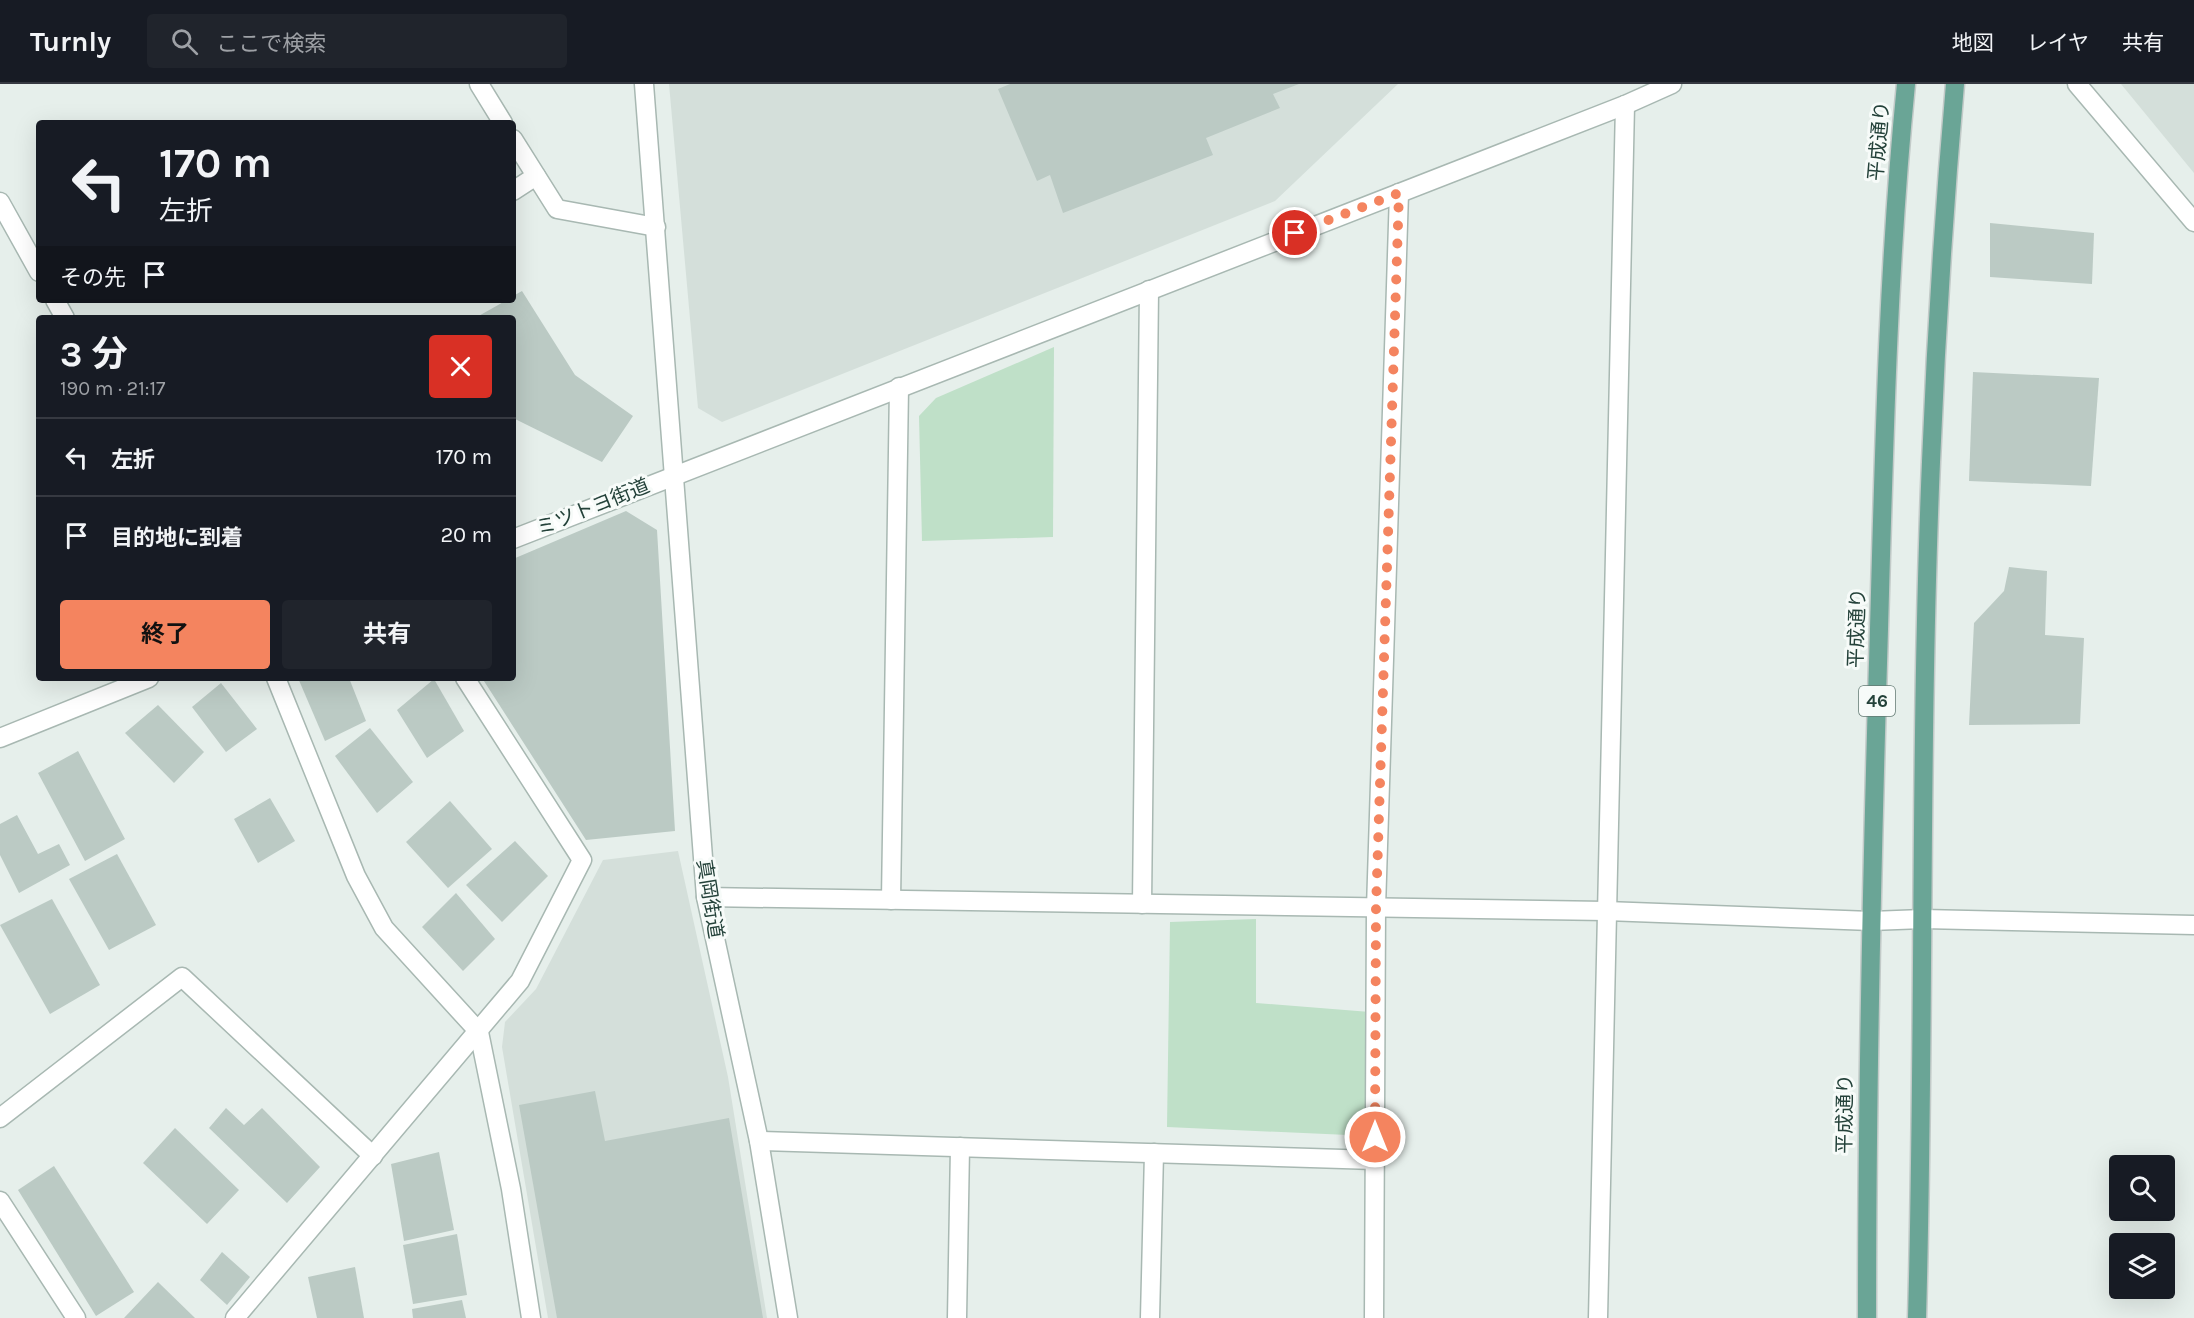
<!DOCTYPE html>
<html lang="ja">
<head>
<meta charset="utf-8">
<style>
	body { margin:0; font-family:Karla,"Noto Sans JP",sans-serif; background:#20242c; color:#f1f3f6; height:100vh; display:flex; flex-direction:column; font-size:22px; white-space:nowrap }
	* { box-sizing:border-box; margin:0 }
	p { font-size:20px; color:#9ea1a6 }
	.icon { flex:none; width:33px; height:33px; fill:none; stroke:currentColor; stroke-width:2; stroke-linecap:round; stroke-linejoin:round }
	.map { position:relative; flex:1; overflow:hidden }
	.details { position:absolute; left:36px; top:231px; width:480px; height:366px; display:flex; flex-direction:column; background:#171b24; border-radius:6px; box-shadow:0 6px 24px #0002 }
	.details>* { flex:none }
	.guide { position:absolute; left:36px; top:36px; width:480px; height:183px; border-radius:6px; box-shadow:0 6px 24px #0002; background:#171b24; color:#f1f3f6; overflow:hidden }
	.fabs { position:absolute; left:2109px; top:1071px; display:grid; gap:12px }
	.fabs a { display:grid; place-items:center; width:66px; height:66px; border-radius:6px; background:#171b24; box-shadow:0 6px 24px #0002; font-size:30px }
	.pin { position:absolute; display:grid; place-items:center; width:51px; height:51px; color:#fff; margin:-26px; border:3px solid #fff; border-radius:50%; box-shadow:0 2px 6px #0007 }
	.me { position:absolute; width:66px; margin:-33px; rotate:0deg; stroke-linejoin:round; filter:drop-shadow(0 0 4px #0008) }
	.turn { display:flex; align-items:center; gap:21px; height:126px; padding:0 24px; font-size:27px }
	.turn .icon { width:78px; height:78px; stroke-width:2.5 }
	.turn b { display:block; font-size:42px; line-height:51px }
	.then { display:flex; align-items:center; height:57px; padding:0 24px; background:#0003; gap:12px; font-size:22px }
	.round { display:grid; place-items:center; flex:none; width:63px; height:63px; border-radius:6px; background:#20242c }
	.headline { display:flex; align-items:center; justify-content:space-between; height:102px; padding:0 24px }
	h1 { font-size:36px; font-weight:700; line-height:45px }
	.primary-button { display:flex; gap:12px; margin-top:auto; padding:12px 24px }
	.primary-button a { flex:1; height:69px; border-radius:6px; background:#f4845f; color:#111; font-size:24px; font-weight:700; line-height:69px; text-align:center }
	.primary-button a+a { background:#20242c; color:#f1f3f6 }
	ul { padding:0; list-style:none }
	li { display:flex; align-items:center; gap:18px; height:78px; padding:0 24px; border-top:2px solid #363941 }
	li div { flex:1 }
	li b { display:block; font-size:22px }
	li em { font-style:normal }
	header { display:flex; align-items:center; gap:36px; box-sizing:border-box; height:84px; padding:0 30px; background:#171b24; border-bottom:2px solid #363941 }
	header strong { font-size:28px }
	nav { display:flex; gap:33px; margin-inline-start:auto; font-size:21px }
	.search { width:420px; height:54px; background:#20242c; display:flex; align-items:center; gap:15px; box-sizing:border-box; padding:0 21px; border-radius:6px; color:#9ea1a6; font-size:22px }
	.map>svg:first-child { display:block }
	.built { fill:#d4dfda }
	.green { fill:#bfe0c8 }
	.building { fill:#bbcac4 }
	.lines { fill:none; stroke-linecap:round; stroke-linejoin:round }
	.minor-casing { stroke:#a8b8b2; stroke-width:21 }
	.major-casing { stroke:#c2cac8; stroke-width:21 }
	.minor { stroke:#fff; stroke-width:18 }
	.major { stroke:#6aa596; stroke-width:18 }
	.route { stroke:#f4845f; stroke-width:10; stroke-dasharray:0 18 }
	.labels { text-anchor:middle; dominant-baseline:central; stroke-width:6; stroke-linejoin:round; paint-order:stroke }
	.shield { fill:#f7fbf9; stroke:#637a73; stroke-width:1.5 }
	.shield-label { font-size:18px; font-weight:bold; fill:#24423a }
	.street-label { font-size:20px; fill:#24423a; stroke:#f7fbf9 }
</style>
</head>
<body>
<header>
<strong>Turnly</strong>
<div class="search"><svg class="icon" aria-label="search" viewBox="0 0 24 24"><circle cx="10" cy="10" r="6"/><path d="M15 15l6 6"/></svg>ここで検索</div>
<nav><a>地図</a><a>レイヤ</a><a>共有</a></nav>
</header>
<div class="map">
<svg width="2194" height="1234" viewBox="0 0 2194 1234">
	<rect width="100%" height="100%" fill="#e6efeb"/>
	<!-- built -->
	<g class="built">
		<path d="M669,0H1398L1275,117L722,338L698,324Z"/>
		<path d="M2121,0H2194V89Z"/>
		<path d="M678,767L728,993L767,1234H548L502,963L505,938L536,905L603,776Z"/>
	</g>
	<!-- green -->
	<g class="green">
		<path d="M1054,263L1053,453L922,457L919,332L936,314Z"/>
		<path d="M1256,835V919L1370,928L1369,1032L1348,1051L1167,1043L1170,838Z"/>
	</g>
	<!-- building -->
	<g class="building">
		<path d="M1010,0H1299L1273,10L1280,24L1206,54L1213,71L1063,129L1050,91L1037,97L998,5Z"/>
		<path d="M1990,139L2094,149L2092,200L1990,193Z"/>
		<path d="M522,207L575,291L633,332L602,378L513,334V234H475L507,216H513V212Z"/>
		<path d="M1973,288L2099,294L2091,402L1969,397Z"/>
		<path d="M626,427L657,446L675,747L586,756L482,594H513V475Z"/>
		<path d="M2009,483L2047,487L2045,551L2084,554L2080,640L1969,641L1974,539L2004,507Z"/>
		<path d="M298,594H349L366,637L325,657Z"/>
		<path d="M434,595L464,647L427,674L397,626Z"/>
		<path d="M221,599L257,645L226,668L192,623Z"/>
		<path d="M158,621L204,668L174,699L125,649Z"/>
		<path d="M370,644L413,698L377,729L335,672Z"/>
		<path d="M78,667L125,755L85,777L38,689Z"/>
		<path d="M270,714L295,757L258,779L234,735Z"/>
		<path d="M450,717L492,765L448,804L406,758Z"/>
		<path d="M17,731L38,770L59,760L70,781L19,809L0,771V740Z"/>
		<path d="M515,757L548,792L502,838L466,801Z"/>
		<path d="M117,770L156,841L109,866L69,795Z"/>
		<path d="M456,809L495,855L463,887L422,843Z"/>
		<path d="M52,815L100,901L50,930L0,841Z"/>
		<path d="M595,1007L605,1057L729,1034L763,1234H557L519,1021Z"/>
		<path d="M226,1024L244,1041L262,1024L320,1083L287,1119L209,1044Z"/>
		<path d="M175,1044L239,1106L207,1140L143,1079Z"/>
		<path d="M439,1068L454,1146L404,1157L391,1080Z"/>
		<path d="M54,1082L134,1208L96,1232L18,1106Z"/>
		<path d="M457,1150L467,1211L413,1220L403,1161Z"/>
		<path d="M222,1168L250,1193L227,1221L200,1196Z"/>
		<path d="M355,1183L364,1234H317L308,1193Z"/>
		<path d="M158,1198L195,1234H124Z"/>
		<path d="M462,1216L466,1234H413L412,1225Z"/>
	</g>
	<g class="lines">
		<defs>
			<g id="minor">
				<path d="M479,0L503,39"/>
				<path d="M644,0L706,813L759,1057L788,1234"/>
				<path d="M2077,0L2194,138"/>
				<path d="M513,55L557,125L656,143"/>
				<path d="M513,107L536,92"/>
				<path d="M0,118L39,188"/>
				<path d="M55,216L65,234"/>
				<path d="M513,455L1625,21L1672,0"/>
				<path d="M276,594L356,792L384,844L479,948L511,1105L531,1234"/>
				<path d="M0,654L149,594"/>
				<path d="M706,813L1606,827L1871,837L1923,835L2194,841"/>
				<path d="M891,816L899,303"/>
				<path d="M1142,820L1149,206"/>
				<path d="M0,1034L182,893L373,1072"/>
				<path d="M759,1057L1375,1076"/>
				<path d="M0,1117L76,1234"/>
				<path d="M235,1234L520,897L582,776L465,594"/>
				<path d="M957,1234L960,1063"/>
				<path d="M1150,1234L1154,1069"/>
				<path d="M1374,1234L1376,824L1399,109"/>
				<path d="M1598,1234L1625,21"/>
			</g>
			<g id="major">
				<path d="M1867,1234C1867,1004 1872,775 1879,545C1884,363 1888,181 1906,0"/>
				<path d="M1917,1234C1925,949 1919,663 1931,378C1936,252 1944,126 1955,0"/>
			</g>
		</defs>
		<!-- minor casing -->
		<use href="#minor" class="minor-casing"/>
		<!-- major casing -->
		<use href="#major" class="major-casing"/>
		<!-- minor -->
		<use href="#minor" class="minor"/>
		<!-- major -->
		<use href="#major" class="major"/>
	</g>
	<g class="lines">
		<!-- route -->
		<path class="route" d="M1295,149L1399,109L1376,824L1375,1053"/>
	</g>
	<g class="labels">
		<!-- shield labels -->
		<rect class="shield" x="1859" y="602" width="36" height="30" rx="4.5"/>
		<g class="shield-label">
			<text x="1877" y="617">46</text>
		</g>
		<!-- street labels -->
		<g class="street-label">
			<text transform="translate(1879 57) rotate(-85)">平成通り</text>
			<text transform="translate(593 423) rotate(-22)">ミツトヨ街道</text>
			<text transform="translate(1857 544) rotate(-88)">平成通り</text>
			<text transform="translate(710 815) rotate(81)">真岡街道</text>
			<text transform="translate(1845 1030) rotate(-89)">平成通り</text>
		</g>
	</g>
</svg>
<div class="fabs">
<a><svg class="icon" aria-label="search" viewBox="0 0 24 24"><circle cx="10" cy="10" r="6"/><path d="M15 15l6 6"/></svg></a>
<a><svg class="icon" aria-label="layers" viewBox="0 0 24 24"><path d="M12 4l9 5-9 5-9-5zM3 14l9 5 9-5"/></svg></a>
</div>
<div class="pin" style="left:1295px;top:149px;background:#d93025"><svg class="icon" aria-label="arrive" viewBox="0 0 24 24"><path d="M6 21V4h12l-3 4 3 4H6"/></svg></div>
<svg class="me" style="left:1375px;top:1053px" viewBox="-20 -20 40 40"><circle r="17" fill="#f4845f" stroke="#fff" stroke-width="3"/><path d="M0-11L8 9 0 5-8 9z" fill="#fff"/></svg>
<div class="guide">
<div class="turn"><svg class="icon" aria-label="left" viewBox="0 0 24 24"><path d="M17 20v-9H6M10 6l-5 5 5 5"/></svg><div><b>170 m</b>左折</div></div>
<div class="then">その先<svg class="icon" aria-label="arrive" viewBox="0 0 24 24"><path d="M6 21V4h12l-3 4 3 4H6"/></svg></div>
</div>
<section class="details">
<div class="headline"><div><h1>3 分</h1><p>190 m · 21:17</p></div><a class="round" style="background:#d93025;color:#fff"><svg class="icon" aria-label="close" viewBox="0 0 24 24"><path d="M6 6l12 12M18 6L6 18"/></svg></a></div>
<ul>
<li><svg class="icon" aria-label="left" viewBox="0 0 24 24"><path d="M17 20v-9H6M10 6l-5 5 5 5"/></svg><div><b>左折</b></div><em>170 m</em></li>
<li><svg class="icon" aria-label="arrive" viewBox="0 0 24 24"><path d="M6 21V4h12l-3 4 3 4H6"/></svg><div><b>目的地に到着</b></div><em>20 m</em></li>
</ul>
<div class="primary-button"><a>終了</a><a>共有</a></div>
</section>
</div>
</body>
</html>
